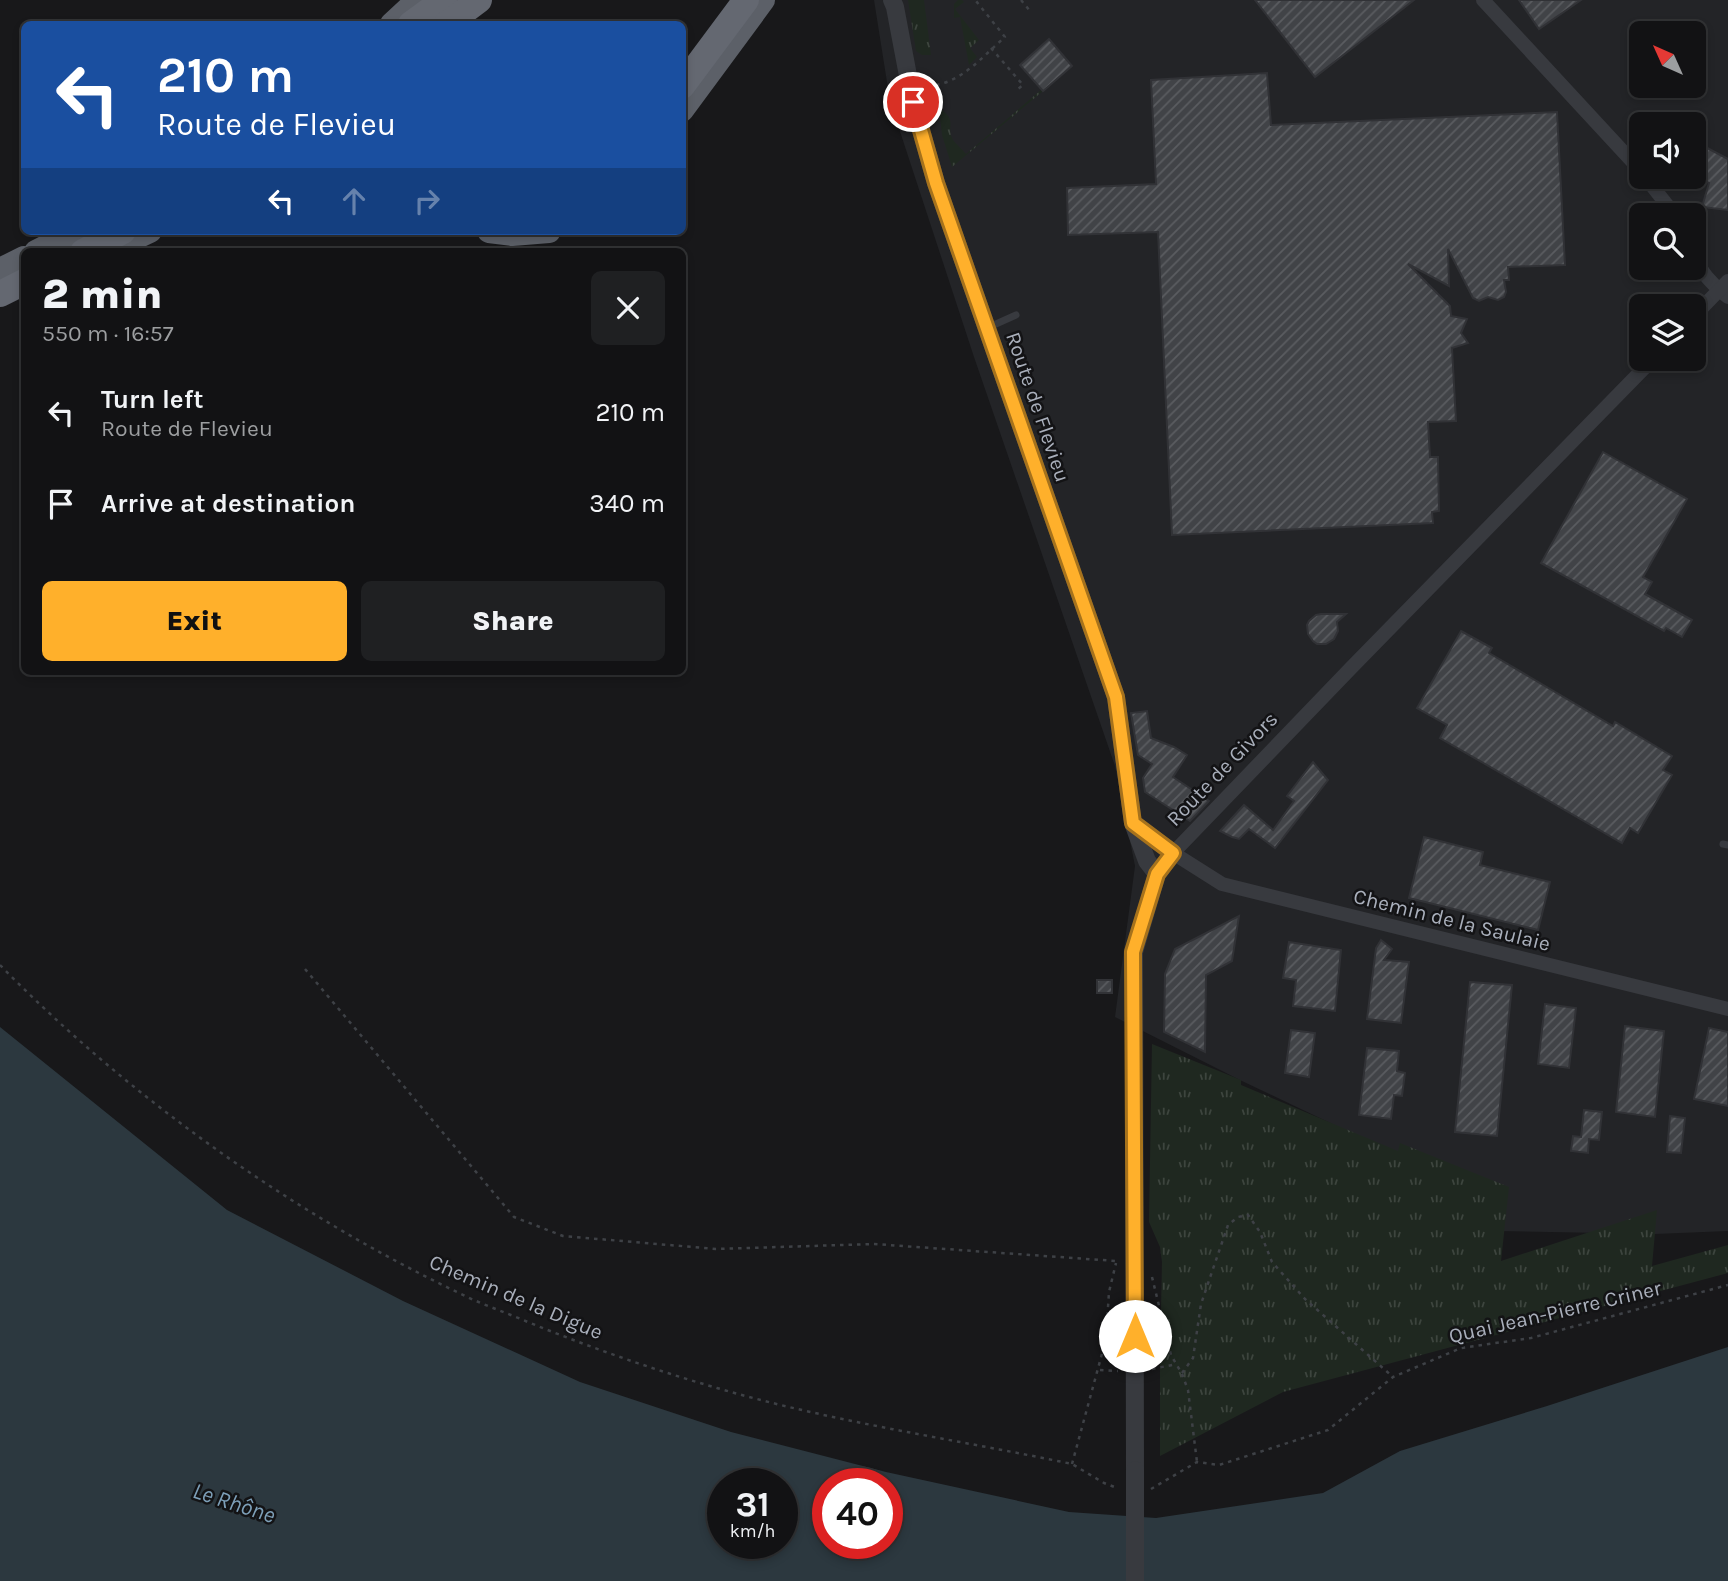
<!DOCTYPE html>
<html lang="en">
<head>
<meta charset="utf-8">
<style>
	body { margin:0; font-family:Karla,sans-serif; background:#1f2022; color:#f1f3f6; height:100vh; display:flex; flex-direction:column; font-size:26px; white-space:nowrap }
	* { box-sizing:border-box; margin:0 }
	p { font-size:23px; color:#9c9ea0 }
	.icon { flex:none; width:38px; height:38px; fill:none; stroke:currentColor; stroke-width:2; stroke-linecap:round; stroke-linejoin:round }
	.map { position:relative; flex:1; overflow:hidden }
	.panel { position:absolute; left:21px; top:248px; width:665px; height:427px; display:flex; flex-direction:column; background:#121214; border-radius:10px; box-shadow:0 4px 10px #0003,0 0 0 2px #313234 }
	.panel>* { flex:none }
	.guide { position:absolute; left:21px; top:21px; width:665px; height:214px; border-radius:10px; box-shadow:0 4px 10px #0003,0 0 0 2px #313234; background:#1a4fa0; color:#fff; overflow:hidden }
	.needle { width:46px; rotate:315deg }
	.buttons { position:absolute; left:1629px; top:21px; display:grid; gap:14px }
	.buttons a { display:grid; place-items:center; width:77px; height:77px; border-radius:10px; background:#121214; box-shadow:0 4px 10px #0003,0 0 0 2px #313234; font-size:35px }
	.speed { position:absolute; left:707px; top:1468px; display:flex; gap:14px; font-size:35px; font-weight:700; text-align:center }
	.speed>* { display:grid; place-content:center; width:91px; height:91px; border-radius:50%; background:#121214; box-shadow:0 4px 10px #0003,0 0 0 2px #313234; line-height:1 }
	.speed small { font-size:18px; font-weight:400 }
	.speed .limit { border:10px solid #d22; background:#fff; color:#111 }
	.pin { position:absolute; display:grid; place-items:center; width:60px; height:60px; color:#fff; margin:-30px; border:4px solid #fff; border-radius:50%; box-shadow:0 2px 7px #0007 }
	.me { position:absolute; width:77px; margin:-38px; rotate:0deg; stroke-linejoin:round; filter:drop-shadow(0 0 5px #0008) }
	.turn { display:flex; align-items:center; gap:24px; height:147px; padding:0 21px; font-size:32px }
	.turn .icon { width:91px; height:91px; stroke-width:2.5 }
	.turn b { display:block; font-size:49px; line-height:60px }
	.lanes { display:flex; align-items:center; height:66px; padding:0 21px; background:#0003; justify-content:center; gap:35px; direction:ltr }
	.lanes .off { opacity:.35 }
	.round { display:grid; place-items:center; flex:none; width:74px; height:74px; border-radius:10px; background:#1f2022 }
	.head { display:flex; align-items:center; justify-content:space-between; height:119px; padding:0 21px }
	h1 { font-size:42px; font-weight:800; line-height:52px }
	.primary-button { display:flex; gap:14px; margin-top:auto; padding:14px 21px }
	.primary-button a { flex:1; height:80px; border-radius:10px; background:#ffb02b; color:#111; font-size:28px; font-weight:800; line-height:80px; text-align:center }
	.primary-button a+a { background:#1f2022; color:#f1f3f6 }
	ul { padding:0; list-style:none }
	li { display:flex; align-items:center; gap:21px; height:91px; padding:0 21px }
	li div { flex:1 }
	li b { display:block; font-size:26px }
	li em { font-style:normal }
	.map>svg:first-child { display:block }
	.built { fill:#232427; fill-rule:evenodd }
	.grass { fill:url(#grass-tufts) }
	.water { fill:#2c383f; fill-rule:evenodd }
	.building { fill:url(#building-hatch); stroke:#313236; stroke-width:2 }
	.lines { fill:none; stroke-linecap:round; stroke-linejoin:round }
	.path { stroke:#3e4146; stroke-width:2.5; stroke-dasharray:3.5 5; stroke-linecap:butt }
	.service { stroke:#383a3f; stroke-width:7 }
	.minor { stroke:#383a3f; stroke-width:14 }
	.tertiary { stroke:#383a3f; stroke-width:18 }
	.trunk { stroke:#5c6068; stroke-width:24 }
	.motorway { stroke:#646871; stroke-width:26 }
	.tertiary-bridge { stroke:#383a3f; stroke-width:18 }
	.route-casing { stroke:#a6721c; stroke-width:18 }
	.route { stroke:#ffb02b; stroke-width:12 }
	.labels { text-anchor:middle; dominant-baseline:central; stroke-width:5; stroke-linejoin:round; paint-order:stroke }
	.street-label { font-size:21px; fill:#a9afbb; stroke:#131315 }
	.water-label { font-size:23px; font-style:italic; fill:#7d9fb8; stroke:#131315 }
</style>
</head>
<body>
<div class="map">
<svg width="1728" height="1581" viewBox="0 0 1728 1581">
	<defs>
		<pattern id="grass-tufts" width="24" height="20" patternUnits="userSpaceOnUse" patternTransform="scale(1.75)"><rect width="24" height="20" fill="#1f2820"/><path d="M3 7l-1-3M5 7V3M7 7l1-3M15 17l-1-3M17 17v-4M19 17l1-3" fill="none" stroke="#3d453e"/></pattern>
		<pattern id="building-hatch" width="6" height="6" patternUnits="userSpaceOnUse" patternTransform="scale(1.75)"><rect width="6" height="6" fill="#414347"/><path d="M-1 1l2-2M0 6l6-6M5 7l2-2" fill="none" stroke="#5a5c60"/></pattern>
	</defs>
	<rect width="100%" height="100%" fill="#18181a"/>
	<!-- built -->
	<path class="built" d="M874,0H1728V1231L1655,1234L1496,1231L1492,1200L1242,1081L1115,1017L1135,866L1115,766L974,357L890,101ZM1642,33H1694V86H1642ZM1642,124H1694V177H1642ZM1642,215H1694V268H1642ZM1642,306H1694V359H1642Z"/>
	<!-- grass -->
	<g class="grass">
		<path d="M908,0H924L931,55H922L916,51Z"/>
		<path d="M958,0H962L964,2L955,9L979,40L970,48L977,57L969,65L960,17L954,18V4Z"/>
		<path d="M1041,90L1043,91L952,167L942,135L939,108C959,121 945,126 953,140C956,144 962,149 966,154Z"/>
		<path d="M1152,1044L1241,1080V1085L1398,1151L1400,1143L1509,1187L1501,1261L1657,1210L1652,1266L1728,1245V1273L1283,1392L1160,1456V1360L1162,1262L1160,1247L1149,1222Z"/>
	</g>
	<!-- water -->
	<path class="water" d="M0,1027L227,1210L403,1301L580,1382L731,1432L886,1472L1069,1512L1156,1518L1323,1493L1400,1451L1547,1406L1728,1347V1581H0ZM723,1484H782V1544H723ZM828,1484H887V1544H828Z"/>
	<!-- building -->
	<g class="building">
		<path d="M1255,0H1414L1315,77Z"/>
		<path d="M1519,0H1581L1539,29Z"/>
		<path d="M1049,39L1072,66L1043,91L1020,65Z"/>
		<path d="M1267,73L1271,125L1557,112L1565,265L1508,267L1509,280H1504L1506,292L1504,297L1498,300L1488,297L1479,301L1473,298L1448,249L1449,286L1408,264L1450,306L1451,316L1467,319L1461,333L1468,343L1452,348L1456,421L1428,422L1430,457H1438L1439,511L1432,512L1433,523L1172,535L1158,232L1068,235L1067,188L1156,184L1151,80Z"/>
		<path d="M1694,141L1728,159V210L1702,207L1709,183L1694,175Z"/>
		<path d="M1603,452L1687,499L1643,577L1652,582L1645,594L1692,620L1682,637L1666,628L1664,631L1541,563Z"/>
		<path d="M1321,614H1346L1337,622L1338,631L1334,639L1326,644H1317L1313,641L1308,634L1307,625L1309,621L1316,615Z"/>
		<path d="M1461,631L1492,648L1489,653L1613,726L1615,722L1672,756L1663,770L1672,775L1638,833L1630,828L1622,843L1440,738L1447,725L1417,708Z"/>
		<path d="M1147,711L1151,738L1174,747L1187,755L1173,777L1209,801L1190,821L1145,792L1143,778L1152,764L1138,755L1131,713Z"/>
		<path d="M1313,762L1328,780L1275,848L1249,829L1239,839L1232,837L1220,831L1244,805L1273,830L1294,801L1287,796Z"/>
		<path d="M1424,837L1483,852L1480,865L1550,882L1538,930L1409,898Z"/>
		<path d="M1239,916L1232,961L1206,975L1205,1052L1164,1032L1165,974L1175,949Z"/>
		<path d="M1381,940L1392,949L1384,960L1409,962L1401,1023L1367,1019L1376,948Z"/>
		<path d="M1289,942L1341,950L1335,1011L1293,1006L1296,980L1283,978Z"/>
		<rect x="1097" y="980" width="15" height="13"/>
		<path d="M1470,982L1512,985L1497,1136L1455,1132Z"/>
		<path d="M1545,1004L1576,1008L1569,1068L1538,1064Z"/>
		<path d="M1625,1026L1664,1031L1655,1117L1616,1112Z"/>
		<path d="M1709,1028L1728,1032V1106L1694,1099Z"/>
		<path d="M1291,1030L1315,1033L1309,1077L1285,1073Z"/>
		<path d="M1367,1048L1399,1051L1397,1071L1405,1073L1402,1096L1394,1095L1391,1119L1359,1115Z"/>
		<path d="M1584,1110L1602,1112L1599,1140L1589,1139L1588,1153L1571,1151L1573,1136L1581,1137Z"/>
		<path d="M1670,1116L1685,1118L1681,1153L1667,1152Z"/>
	</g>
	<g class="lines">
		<!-- path -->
		<g class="path">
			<path d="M1021,0L1030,11"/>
			<path d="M991,48L1023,85L1018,89"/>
			<path d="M936,85C964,80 984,55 1005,37L976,1L978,0"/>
			<path d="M0,965C131,1099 292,1213 461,1294C481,1304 502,1311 523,1320C586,1346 651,1369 717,1388C833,1422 954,1439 1072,1464L1104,1483L1117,1488"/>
			<path d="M305,969L514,1217L563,1236L716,1249L874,1244L1116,1261"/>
			<path d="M1152,1277L1171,1355L1182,1374L1188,1390L1197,1462"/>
			<path d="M1152,1369L1177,1364"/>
			<path d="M1100,1370L1118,1371"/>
			<path d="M1182,1373L1193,1358L1201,1304L1228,1225L1238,1217L1248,1215L1260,1232L1272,1262L1305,1299L1393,1377"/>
			<path d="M1072,1464L1106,1339L1109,1292L1116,1263"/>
			<path d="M1151,1489L1197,1462L1219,1465L1328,1430L1393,1377L1461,1348L1531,1338L1728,1285"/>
		</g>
		<!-- service -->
		<g class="service">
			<path d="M987,328L1016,315"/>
			<path d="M1723,844L1728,845"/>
		</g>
		<!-- minor -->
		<g class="minor">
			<path d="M1483,0L1642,172"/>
			<path d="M1645,177L1675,215"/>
			<path d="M1694,257C1701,272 1715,287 1728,297"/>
			<path d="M1694,316L1728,281"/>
			<path d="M1653,359L1350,669L1173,853L1222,884L1728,1009"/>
		</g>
		<!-- tertiary -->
		<g class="tertiary">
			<path d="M892,0L895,7L913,102L936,183L1116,697L1133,823L1147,861L1157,874"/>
			<path d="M1133,823L1173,853L1157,874L1134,952L1135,1470"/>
		</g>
		<!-- trunk -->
		<g class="trunk">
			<path d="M392,24L418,0"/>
			<path d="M682,110L763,0"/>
			<path d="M489,231L512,234L549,231"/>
			<path d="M36,252L77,231"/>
			<path d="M105,252L150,231"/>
			<path d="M0,270L24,258"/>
		</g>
		<!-- motorway -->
		<g class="motorway">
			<path d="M411,24L444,0"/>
			<path d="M447,24L479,0"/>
			<path d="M682,86L746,0"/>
			<path d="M83,252L123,231"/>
			<path d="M0,294L24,282"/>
		</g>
		<!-- tertiary-bridge -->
		<path class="tertiary-bridge" d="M1135,1470V1581"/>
	</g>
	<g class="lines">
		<defs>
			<path id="route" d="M913,102L936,183L1116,697L1133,823L1173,853L1157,874L1133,952L1135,1336"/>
		</defs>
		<!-- route casing -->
		<use href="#route" class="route-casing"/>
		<!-- route -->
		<use href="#route" class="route"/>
	</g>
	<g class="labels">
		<!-- street labels -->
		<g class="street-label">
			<text transform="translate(1038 407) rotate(71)">Route de Flevieu</text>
			<text transform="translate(1222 769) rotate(-46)">Route de Givors</text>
			<text transform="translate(1452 920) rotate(14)">Chemin de la Saulaie</text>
			<text transform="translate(516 1297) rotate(23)">Chemin de la Digue</text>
			<text transform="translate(1555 1312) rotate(-13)">Quai Jean-Pierre Criner</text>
		</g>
		<!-- water labels -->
		<g class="water-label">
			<text transform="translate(234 1503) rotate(18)">Le Rhône</text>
		</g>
	</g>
</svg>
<div class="buttons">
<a><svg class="needle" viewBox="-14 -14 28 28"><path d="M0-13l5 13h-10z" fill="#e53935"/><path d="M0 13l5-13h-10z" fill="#9c9ea0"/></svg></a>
<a><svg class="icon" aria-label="sound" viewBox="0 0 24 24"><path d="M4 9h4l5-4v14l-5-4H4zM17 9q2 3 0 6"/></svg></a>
<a><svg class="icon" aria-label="search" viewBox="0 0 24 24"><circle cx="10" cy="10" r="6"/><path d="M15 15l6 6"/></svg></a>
<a><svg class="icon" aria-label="layers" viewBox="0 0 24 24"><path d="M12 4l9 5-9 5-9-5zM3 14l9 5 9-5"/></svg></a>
</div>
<div class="speed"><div>31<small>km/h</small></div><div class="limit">40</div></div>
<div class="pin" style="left:913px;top:102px;background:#d93025"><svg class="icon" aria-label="arrive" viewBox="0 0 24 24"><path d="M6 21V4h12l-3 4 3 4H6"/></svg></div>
<svg class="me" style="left:1135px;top:1336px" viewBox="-20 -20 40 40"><circle r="19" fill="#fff"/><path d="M0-13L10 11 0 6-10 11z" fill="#ffb02b"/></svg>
<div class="guide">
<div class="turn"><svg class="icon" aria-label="left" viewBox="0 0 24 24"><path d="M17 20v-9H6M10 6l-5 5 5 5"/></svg><div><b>210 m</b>Route de Flevieu</div></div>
<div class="lanes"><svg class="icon" aria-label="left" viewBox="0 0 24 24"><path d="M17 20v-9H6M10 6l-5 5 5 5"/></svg><svg class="icon off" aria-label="ahead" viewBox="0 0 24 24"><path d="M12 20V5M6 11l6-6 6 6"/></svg><svg class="icon off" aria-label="right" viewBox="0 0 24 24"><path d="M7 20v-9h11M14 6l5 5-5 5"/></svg></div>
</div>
<section class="panel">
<div class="head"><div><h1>2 min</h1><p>550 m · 16:57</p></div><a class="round"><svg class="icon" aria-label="close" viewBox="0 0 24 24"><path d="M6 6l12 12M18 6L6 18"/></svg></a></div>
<ul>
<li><svg class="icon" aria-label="left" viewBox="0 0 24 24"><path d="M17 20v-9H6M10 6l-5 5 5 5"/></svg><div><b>Turn left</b><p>Route de Flevieu</p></div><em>210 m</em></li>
<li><svg class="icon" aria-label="arrive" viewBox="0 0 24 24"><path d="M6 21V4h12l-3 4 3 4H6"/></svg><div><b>Arrive at destination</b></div><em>340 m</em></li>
</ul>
<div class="primary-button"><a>Exit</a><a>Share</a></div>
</section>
</div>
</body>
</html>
